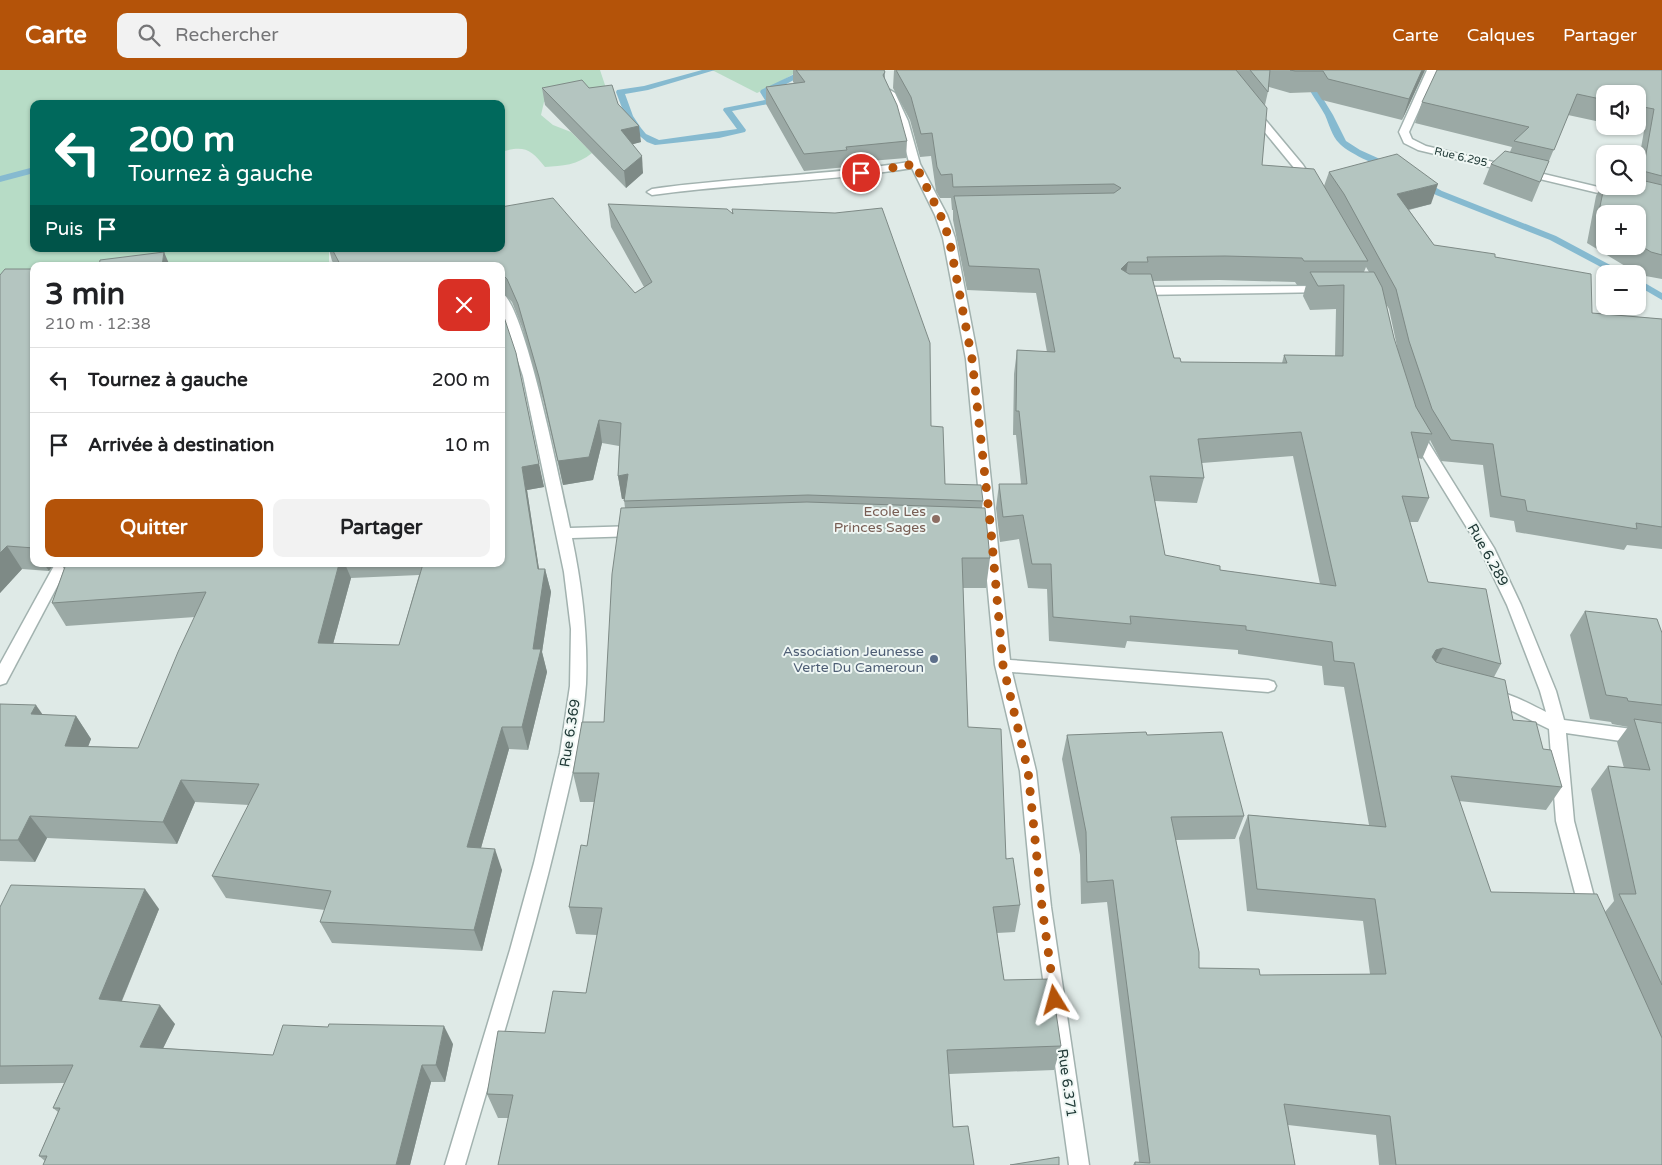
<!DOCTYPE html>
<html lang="fr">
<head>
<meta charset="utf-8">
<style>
	body { margin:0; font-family:"Varela Round",sans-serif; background:#f2f2f2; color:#202124; height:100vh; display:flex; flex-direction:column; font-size:19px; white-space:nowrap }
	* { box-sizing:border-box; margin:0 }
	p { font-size:16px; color:#757577 }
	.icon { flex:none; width:28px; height:28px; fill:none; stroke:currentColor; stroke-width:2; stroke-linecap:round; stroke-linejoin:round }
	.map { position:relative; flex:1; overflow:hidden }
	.drawer { position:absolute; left:30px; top:192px; width:475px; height:305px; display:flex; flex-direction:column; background:#fff; border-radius:10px; box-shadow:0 1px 4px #0004 }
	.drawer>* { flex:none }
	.guide { position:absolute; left:30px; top:30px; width:475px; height:152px; border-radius:10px; box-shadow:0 1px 4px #0004; background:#00695c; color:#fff; overflow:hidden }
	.buttons { position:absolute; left:1596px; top:15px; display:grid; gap:10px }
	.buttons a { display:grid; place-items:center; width:50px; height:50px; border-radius:10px; background:#fff; box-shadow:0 1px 4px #0004; font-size:25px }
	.pin { position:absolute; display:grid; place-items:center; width:42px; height:42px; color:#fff; margin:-21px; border:2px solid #fff; border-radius:50%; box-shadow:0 1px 5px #0007 }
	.me { position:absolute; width:55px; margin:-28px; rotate:352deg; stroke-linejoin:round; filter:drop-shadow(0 0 4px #0008) }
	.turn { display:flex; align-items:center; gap:18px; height:105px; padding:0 15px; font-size:22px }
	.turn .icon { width:65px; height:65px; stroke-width:2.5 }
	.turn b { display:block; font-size:35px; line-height:42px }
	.then { display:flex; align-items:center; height:48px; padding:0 15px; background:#0003; gap:10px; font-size:19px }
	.round { display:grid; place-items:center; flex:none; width:52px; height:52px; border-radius:10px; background:#f2f2f2 }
	.overview { display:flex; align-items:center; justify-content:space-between; height:85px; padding:0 15px }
	h1 { font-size:30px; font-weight:700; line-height:38px }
	.action { display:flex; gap:10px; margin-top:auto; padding:10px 15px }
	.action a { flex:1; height:58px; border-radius:10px; background:#b45309; color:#fff; font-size:20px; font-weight:700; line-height:58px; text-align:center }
	.action a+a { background:#f2f2f2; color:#202124 }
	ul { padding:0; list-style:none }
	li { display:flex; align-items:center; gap:15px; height:65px; padding:0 15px; border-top:1px solid #e0e0e0 }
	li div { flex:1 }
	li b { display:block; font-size:19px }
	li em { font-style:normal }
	header { display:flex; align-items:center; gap:30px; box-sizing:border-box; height:70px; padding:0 25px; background:#b45309; color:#fff }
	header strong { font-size:24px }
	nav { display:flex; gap:28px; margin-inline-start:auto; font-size:18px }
	.search { width:350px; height:45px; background:#f2f2f2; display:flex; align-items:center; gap:12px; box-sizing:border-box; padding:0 18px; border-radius:10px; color:#757577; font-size:19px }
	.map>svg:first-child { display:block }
	.green { fill:#b7dcc6 }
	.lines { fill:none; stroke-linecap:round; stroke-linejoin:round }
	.stream { fill:#86bad0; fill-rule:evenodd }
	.street-casing { stroke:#a2b2af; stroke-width:3 }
	.street { fill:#fff; fill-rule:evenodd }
	.wall { fill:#9ba9a5; fill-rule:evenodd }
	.shaded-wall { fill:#7e8a86 }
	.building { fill:#b4c5c0; stroke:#7e8a86; fill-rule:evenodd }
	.route { stroke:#b45309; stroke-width:9; stroke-dasharray:0 16.2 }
	.education-dot { fill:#8d6e63; stroke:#eff7f4; stroke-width:2 }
	.service-dot { fill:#5c6f8a; stroke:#eff7f4; stroke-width:2 }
	.labels { text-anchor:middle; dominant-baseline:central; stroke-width:4; stroke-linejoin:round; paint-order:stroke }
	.far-street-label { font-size:11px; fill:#203a37; stroke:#eff7f4 }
	.education-label { font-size:14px; fill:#785e54; stroke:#eff7f4; text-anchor:end }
	.street-label { font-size:14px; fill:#203a37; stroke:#eff7f4 }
	.service-label { font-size:14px; fill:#4e5e75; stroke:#eff7f4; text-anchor:end }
</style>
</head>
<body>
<header>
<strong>Carte</strong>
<div class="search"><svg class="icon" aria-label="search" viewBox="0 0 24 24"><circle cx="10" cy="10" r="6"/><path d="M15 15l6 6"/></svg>Rechercher</div>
<nav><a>Carte</a><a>Calques</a><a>Partager</a></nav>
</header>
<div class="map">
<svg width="1662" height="1095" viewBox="0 0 1662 1095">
	<rect width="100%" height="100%" fill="#dfeae7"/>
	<!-- green -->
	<g class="green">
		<path d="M0,0H600L606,18L544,32L541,45L553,55L571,62L592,83C578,95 562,96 545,97C531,79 524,75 501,82V34H34V179H329V196H34V216L0,220Z"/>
		<path d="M712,0H800L780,12L757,23Z"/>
	</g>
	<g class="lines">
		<!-- stream -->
		<g class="stream">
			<path d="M702,0H715L648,20L625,24L633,46L641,58L646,64L659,70L737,59L723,40L724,38L765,30L760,22L761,20L803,0H813L769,23L774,31L773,33L732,41L746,60L745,62L719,68L655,75L647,72L635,62L625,46L616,22L617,20L644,16Z"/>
			<path d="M1301,0H1309L1311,9L1333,45L1346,71L1360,80L1391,94V98C1381,99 1345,81 1339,73C1332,66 1329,54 1325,45C1317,30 1305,17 1301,0Z"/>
			<path d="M34,97V103L0,112V106Z"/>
			<path d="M1422,110L1442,121L1556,166L1627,204H1614L1550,170L1436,125L1419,115L1418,113Z"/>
			<path d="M1638,209L1662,223V230L1638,216Z"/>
		</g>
		<defs>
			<g id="street">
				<path d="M1427,0H1437L1409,62L1412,69L1426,76L1619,122L1624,125L1619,128L1418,80L1404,73L1399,62Z"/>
				<path d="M890,20L895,23L908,51L920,94L947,145L955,168L978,289L1010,590L1268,610L1274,612L1276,616L1274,620L1268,622L1012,602L1036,701L1051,837L1089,1095H1069L1033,837L1020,701L995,595L966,289L943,168L935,145L912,98C826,112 738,113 652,125L647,122L652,119C737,107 824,106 909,92L898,51L885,23Z"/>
				<path d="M1254,40L1258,41L1303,95L1316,115L1315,117H1307L1295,99L1249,43Z"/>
				<path d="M1324,216L1328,218L1330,220L1328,222L1137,225L1131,221L1137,217Z"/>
				<path d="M501,223C524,228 563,427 570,458L637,456L642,457L644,461L642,465L637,466L572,468C582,516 588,565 586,614C583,662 571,710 560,756C533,870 498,982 465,1095H445L510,880L534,793L560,683L570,616L571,559L564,502L523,306L501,240Z"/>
				<path d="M1415,358L1420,359L1494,478L1521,535L1556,621L1564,650L1662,663V677L1566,663L1574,751L1598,842L1595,848L1589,850L1583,848L1580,842L1556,751L1549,659L1500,635L1485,630L1483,626L1485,622C1501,617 1531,635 1546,642L1540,621L1507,535L1480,479L1408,362Z"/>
				<path d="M55,494H69L6,613L0,615V594Z"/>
			</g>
		</defs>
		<!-- street casing -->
		<use href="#street" class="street-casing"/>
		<!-- street -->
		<use href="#street" class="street"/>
	</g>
	<!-- wall -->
	<g class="wall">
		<path d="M793,0H884L885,2V10L907,71L906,88L847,93V97L804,101L766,34V17L794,13L793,12Z"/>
		<path d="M894,0H1425L1402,50L1322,30L1317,22L1290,23L1269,17L1265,35L1262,95L1324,116L1329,102L1431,134L1409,140L1434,175L1495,187L1592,243L1662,249V479L1627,475L1624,480L1516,462L1514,451L1490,447L1483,395L1441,391L1430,370L1422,389L1418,388L1429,428L1418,452H1410L1428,512L1501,594L1494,607L1513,650L1543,679L1562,717L1546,740L1459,731L1491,822L1605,842L1614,831L1591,719L1608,696L1624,698L1617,672L1628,657L1612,654L1611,652L1590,649L1570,565L1585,541L1662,563V1095H1379L1376,1065L1288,1055L1295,1095H1133L1135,1092H1139L1107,832L1081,834L1080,785L1062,689L1067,665H1147L1244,746L1235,769L1176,770L1199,898L1260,905L1370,904L1363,851L1247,841L1239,768L1248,745L1369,755L1344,617L1324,615L1322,596L1238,584V580L1127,571L1125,578L1049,571L1047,519L1028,518L1019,469L1000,472L996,438L999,414H1021L1016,365H1013L1014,304L1017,280L1047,282L1036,223L967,220L953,150V140H952L951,128H940L936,121L931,86L920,87L910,50L893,18ZM1366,197L1369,202H1364ZM1219,210L1295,212L1297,215H1306L1303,226L1310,240L1336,239L1335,286L1284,285L1282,293L1181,292L1174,288L1153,211ZM1386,234L1389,239L1398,281L1394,268ZM1293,386L1320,514L1220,500L1165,485L1155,431L1197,433L1204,408L1202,393Z"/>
		<path d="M1662,0V209L1640,205L1587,173L1596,126L1605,108V116H1638V95L1644,61L1621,56H1638V24H1605V53L1568,45L1532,132L1483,114L1491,94L1510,82L1512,77L1415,53L1422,32ZM1605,144H1638V176H1605Z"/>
		<path d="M542,18L618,34L641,72L632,74L643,103L626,118L545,35Z"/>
		<path d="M608,134L732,143V139L931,356L945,414L983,431L982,438L990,488L986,518H963L968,657L1020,835L1015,862L997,863L1004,910L1061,976L1054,1000L949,1004L953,1057L974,1095L508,1048H498L487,1024L545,963L586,923L597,865L576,864L569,837L587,776L594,732H580L573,703L604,652L625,438L624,429H622L618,406L619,376L602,373L593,410L563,415L543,330L522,257L512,232L502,222H501V196H336L332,191L329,179H501L635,223L644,217L611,157Z"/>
		<path d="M34,199V494H54L49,501L22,499L0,523Z"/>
		<path d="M501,238L544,417L527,420L539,499H545L551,522L542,582L547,602L528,680L509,679L481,778L502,800L482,881L332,873L320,852L325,840L226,828L212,806L249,735L195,732L177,774L47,768L35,792L0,791V634L43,645L76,646L91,669L88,676L138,678L195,547L66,556L52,533L64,499L61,494H501ZM419,505L399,575L333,574L351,508Z"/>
		<path d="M0,837L159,839L122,931L175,954L163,978L273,985L453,974L445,1012H431L410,1095H43L45,1091L39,1086L58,1042L53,1038L64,1013L0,1014Z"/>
	</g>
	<!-- shaded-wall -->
	<g class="shaded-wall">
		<path d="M1422,0H1425L1402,50L1409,29Z"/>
		<path d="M639,56L641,72L623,77L621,60Z"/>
		<path d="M642,86L643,103L626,118L624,101Z"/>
		<path d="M1438,114L1431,134L1390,144L1397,124Z"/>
		<path d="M164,182L170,196H162Z"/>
		<path d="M1128,192L1124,216L1121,199Z"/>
		<path d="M516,283L544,417L527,420L542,519L545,499L551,522L542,582L547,602L528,680L522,657L533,579L538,499L522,397Z"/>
		<path d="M599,350L602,373L593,410L563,415L558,391Z"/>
		<path d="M628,404L631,428L622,429L618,406Z"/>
		<path d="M7,476L22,499L0,523V483Z"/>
		<path d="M44,494H54L49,501Z"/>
		<path d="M339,494H345L351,508L327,596L318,573Z"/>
		<path d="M1443,578L1430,602L1423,604L1436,580Z"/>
		<path d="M36,635L52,658L31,644Z"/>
		<path d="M76,646L91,669L80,698L65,676Z"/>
		<path d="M502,657L509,679L475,799L467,777Z"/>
		<path d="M181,710L195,732L177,774L163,752Z"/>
		<path d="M30,746L47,768L35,792L18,770Z"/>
		<path d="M495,779L502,800L482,881L474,860Z"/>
		<path d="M145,819L159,839L115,947L99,929Z"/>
		<path d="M160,935L175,954L155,995L140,977Z"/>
		<path d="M444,956L453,974L445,1012L436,995Z"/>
		<path d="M422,995L431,1012L410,1095H396Z"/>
	</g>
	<!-- building -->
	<g class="building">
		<path d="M796,0H884L885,2L883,5L897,35L907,71L846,77L847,80L804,84L766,17L805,12Z"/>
		<path d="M896,0H1236L1267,38L1262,95L1314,99L1368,191H1304L1302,188L1225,186L1147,187L1148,192H1128L1121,199L1129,204H1151L1174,288H1180L1181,292L1287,293L1284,285L1343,286L1344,215L1318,216L1310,202H1374L1382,217L1394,268L1416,337L1432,364L1411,362L1429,428L1402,426L1428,512L1486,519L1501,594L1443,578L1436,580L1432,587L1436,592L1442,594L1505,610L1513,650L1536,652L1543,679L1551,680L1562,717L1451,706L1491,822L1597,824L1662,968V1095H1396L1390,1046L1284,1034L1295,1095H1135V1092L1150,1093L1113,810L1087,812L1086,762L1067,665L1146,662L1147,665L1222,662L1244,746L1171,747L1199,882V898L1259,899L1260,905L1386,904L1375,829L1257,819L1248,745L1386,757L1354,593L1334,591L1332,572L1246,560V556L1130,546L1131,554L1053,547L1051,494H1032L1023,445L1003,447L999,414H1027L1019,341H1016L1017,280L1055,282L1039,199L969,196L954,126L1114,123L1121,118L1114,114L953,117L952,104L941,105L937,97L932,63L921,64L911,27ZM1301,362L1336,516L1220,500V496L1165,485L1150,406L1204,408L1198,369Z"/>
		<path d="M1250,0H1270L1268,22Z"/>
		<path d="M1290,0H1422L1409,29L1328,9L1323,1H1295Z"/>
		<path d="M1437,0H1662V106L1643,101L1654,39L1638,36V24H1605V30L1577,24L1554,80L1514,71L1529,57L1422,32Z"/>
		<path d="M582,10L589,18L612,15L618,34L639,56L621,60L642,86L624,101L542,18Z"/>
		<path d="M1505,81L1549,91L1540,112L1491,94Z"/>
		<path d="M1397,84L1438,114L1397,124L1434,175L1495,184V187L1591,204L1592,243L1662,249V457L1636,453L1637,459L1527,441L1525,430L1501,426L1493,374L1451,370L1432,339L1409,271L1396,219L1344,124L1329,102Z"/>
		<path d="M1641,110L1662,115V185L1651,182L1638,174V144H1605V155L1597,151L1605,112V116H1638V113L1640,114Z"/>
		<path d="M553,128L635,223L652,212L608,134L727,139L733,144L732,139L835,143L882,138L930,273L931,356L943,357L945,414L981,415L983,431L808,425L624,431L628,404L618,406L621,353L599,350L589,387L558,391L539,307L518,234L507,209L501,203V196H339H341L332,179H501V137Z"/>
		<path d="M164,182L162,196H99L100,190Z"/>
		<path d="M5,199H34V478L7,476L0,483V205Z"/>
		<path d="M501,238L516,283L539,394L522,397L538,499H545L533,579H541L522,657H502L467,777L495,779L474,860L320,852L331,821L212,806L259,714L181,710L163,752L30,746L18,770H0V634L36,635L31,644L76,646L65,676L138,678L178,582L206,522L52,533L66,494H339L318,573L399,575L423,494H501Z"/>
		<path d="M807,432L985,438L990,488H962L968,657L1001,659L1006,789L1013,788L1020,835L993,837L1004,910L1051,909L1061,976L947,980L953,1057L968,1056L974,1095H498L513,1025L487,1024L498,961L545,963L553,921L586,923L602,838L569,837L581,775L587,776L599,703H573L582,652H604L612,504L621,438Z"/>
		<path d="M1585,541L1657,549L1662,563V635L1628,631L1627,628L1606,625Z"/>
		<path d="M1634,649L1662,653V915L1619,824H1636L1608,696L1650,700Z"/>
		<path d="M11,815L145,819L99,929L160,935L140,977L273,985L283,955L328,957L329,954L444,956L436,995H422L396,1095H43L47,1086H39L60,1038H53L73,995L0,996V837Z"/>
		<path d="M1059,1087V1095H1010Z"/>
	</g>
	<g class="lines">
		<!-- route -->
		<path class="route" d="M861,103L915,94L940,144L949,168L972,289L991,461L1003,595L1028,701L1042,837L1055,930"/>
	</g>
	<!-- markers -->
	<circle class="education-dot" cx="936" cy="449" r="5"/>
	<circle class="service-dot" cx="934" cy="589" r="5"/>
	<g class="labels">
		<!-- far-street labels -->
		<g class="far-street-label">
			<text transform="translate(1461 87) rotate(13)">Rue 6.295</text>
		</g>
		<!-- education labels -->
		<g class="education-label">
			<text x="926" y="441">Ecole Les<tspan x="926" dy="16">Princes Sages</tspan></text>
		</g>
		<!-- street labels -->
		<g class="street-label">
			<text transform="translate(1488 485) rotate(61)">Rue 6.289</text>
			<text transform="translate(570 663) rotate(-81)">Rue 6.369</text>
			<text transform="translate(1067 1013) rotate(82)">Rue 6.371</text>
		</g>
		<!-- service labels -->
		<g class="service-label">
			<text x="924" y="581">Association Jeunesse<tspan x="924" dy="16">Verte Du Cameroun</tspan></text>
		</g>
	</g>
</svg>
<div class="buttons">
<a><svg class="icon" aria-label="sound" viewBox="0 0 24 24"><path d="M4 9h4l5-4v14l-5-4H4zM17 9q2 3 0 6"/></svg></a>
<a><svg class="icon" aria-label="search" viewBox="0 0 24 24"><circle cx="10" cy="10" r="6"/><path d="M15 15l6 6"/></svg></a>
<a>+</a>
<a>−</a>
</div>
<div class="pin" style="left:861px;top:103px;background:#d93025"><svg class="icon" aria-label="arrive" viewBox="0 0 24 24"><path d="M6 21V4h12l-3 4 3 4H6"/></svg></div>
<svg class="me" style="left:1055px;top:930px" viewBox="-20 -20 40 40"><path d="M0-17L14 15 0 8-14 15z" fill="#b45309" stroke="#fff" stroke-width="4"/></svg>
<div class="guide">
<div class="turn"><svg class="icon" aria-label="left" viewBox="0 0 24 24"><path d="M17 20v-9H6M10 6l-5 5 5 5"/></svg><div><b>200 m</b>Tournez à gauche</div></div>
<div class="then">Puis<svg class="icon" aria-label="arrive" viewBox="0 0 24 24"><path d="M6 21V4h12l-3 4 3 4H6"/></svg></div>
</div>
<section class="drawer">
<div class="overview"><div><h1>3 min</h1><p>210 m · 12:38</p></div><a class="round" style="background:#d93025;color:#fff"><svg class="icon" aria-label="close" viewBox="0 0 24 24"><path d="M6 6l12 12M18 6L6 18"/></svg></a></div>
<ul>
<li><svg class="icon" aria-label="left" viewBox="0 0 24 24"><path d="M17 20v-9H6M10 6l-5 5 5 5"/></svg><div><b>Tournez à gauche</b></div><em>200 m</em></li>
<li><svg class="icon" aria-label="arrive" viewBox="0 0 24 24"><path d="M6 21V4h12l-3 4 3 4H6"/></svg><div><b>Arrivée à destination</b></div><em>10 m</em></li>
</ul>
<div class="action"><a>Quitter</a><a>Partager</a></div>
</section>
</div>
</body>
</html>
